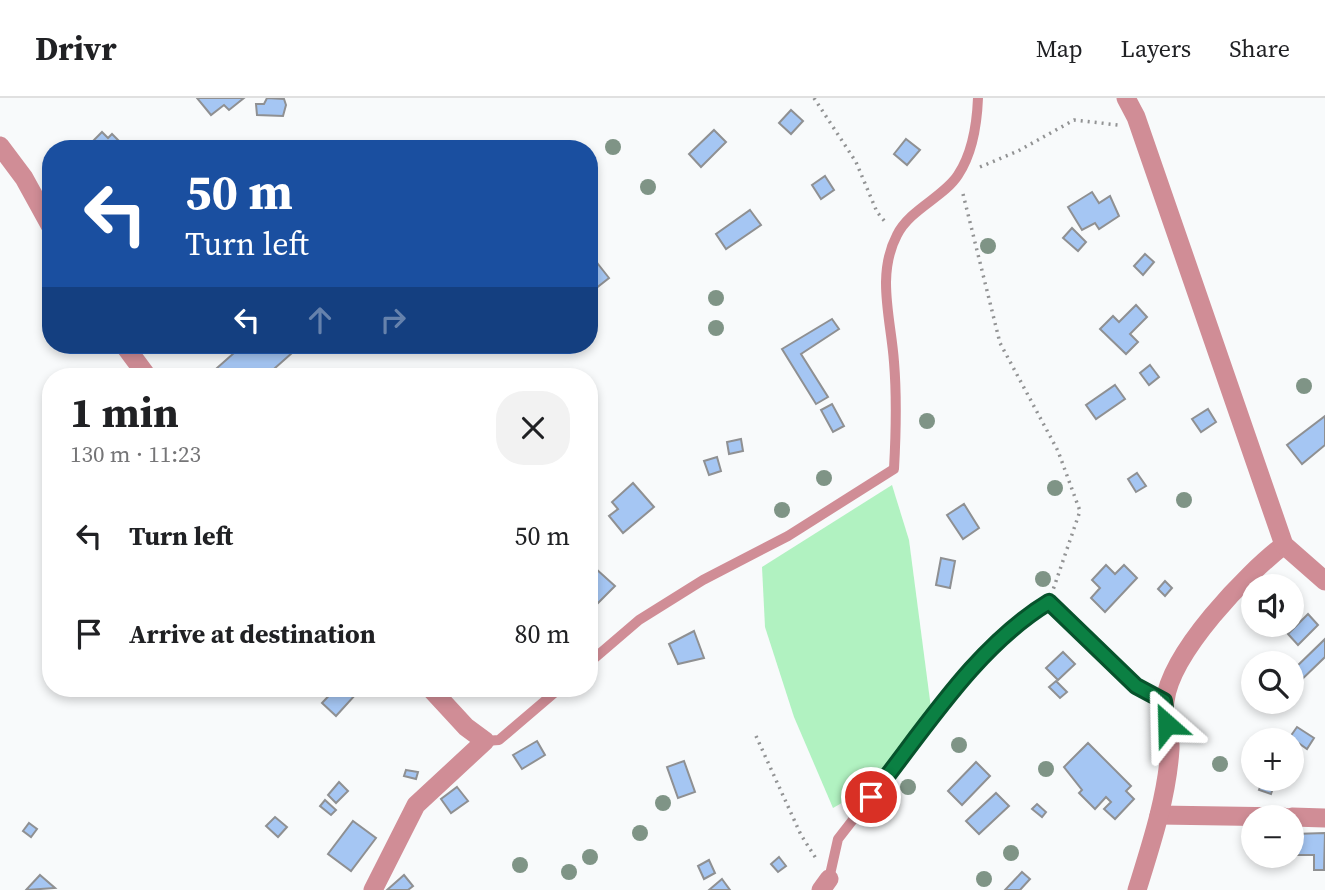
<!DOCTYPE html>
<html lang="en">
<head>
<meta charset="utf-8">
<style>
	body { margin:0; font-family:"Source Serif 4",serif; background:#f2f2f2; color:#202124; height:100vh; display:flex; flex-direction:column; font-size:26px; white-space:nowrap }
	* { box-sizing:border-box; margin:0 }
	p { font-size:23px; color:#757577 }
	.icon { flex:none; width:38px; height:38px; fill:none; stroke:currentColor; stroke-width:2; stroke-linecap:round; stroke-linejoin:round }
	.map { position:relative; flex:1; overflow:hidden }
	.side { position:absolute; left:42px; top:270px; width:556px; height:329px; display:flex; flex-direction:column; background:#fff; border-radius:28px; box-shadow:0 4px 10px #0003 }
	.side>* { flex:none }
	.banner { position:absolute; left:42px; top:42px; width:556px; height:214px; border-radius:28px; box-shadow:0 4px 10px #0003; background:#1a4fa0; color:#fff; overflow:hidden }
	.fabs { position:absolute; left:1241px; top:476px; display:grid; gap:14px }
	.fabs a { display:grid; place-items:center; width:63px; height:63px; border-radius:50%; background:#fff; box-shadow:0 4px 10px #0003; font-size:35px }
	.pin { position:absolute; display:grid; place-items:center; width:60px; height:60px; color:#fff; margin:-30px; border:4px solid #fff; border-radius:50%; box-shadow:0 2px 7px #0007 }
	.me { position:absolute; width:77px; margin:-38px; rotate:335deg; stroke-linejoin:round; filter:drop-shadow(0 0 5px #0008) }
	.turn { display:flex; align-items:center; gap:24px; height:147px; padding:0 28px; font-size:32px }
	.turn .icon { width:91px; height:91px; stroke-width:2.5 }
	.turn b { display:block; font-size:49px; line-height:60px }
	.lanes { display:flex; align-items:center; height:66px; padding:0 28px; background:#0003; justify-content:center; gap:35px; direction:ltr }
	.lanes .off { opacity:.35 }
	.round { display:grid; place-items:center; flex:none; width:74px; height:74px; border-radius:28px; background:#f2f2f2 }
	.summary { display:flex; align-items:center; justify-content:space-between; height:119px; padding:0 28px }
	h1 { font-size:42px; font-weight:700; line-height:52px }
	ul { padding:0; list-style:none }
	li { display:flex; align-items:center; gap:21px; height:98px; padding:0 28px }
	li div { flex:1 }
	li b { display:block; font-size:26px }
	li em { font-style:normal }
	header { display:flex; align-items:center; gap:42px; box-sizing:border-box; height:98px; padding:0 35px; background:#fff; border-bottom:2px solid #e0e0e0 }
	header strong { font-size:33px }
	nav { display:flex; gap:38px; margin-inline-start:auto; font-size:24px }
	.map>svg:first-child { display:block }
	.green { fill:#b1f2c1 }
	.building { fill:#a5c6f3; stroke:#8f9092; stroke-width:2 }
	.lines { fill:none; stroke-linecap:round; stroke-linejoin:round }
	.path { stroke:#929394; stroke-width:3.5; stroke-dasharray:2 5; stroke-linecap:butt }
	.service { stroke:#d08d96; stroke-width:10 }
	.minor { stroke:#d08d96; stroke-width:19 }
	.tertiary { stroke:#d08d96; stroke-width:19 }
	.tree { fill:#7f9486 }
	.route-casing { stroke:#07532c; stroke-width:18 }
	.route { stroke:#0b8043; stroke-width:12 }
</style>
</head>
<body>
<header>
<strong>Drivr</strong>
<nav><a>Map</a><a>Layers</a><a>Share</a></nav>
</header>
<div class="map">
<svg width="1325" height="792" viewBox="0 0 1325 792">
	<rect width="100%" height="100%" fill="#f8fafb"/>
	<!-- green -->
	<path class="green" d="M892,387L909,442L931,610L868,690L833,710L794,619L765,529L762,469Z"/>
	<!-- building -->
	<g class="building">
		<path d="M197,0H244L229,12L224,7L211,17Z"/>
		<path d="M267,0L284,1L286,7L283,18L257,17L256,6H264Z"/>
		<path d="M791,12L803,23L791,36L779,25Z"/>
		<path d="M714,32L726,44L701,69L689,56Z"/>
		<path d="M102,34L108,40L112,36L127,51H97L100,48L94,42Z"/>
		<path d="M906,41L920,52L907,67L894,56Z"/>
		<path d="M825,78L834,92L821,101L812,87Z"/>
		<path d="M1092,94L1099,105L1110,98L1119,118L1099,131L1095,125L1082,132L1068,109Z"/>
		<path d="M750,112L761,127L726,151L716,136Z"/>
		<path d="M1072,130L1086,144L1078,153L1063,140Z"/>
		<path d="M1145,156L1154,164L1143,177L1134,168Z"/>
		<path d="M598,166L609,180L590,195V172Z"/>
		<path d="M1136,207L1147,219L1130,236L1138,244L1126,256L1100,231L1113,218L1119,224Z"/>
		<path d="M832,221L839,231L801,256L828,299L816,306L782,251Z"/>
		<path d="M243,247H301L266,278H208Z"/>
		<path d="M1150,267L1159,279L1149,287L1140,275Z"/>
		<path d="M1115,287L1125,301L1096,321L1086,307Z"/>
		<path d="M832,306L844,328L833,334L821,312Z"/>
		<path d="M1208,311L1216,324L1201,334L1192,321Z"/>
		<path d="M1325,318V347L1302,366L1287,347Z"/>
		<path d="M741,341L743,353L729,356L727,344Z"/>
		<path d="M717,359L721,373L709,377L704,363Z"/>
		<path d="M1137,375L1146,388L1136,394L1128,381Z"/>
		<path d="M633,385L654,409L623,435L609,418L618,411L612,404Z"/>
		<path d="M964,406L979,430L963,441L947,417Z"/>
		<path d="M941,460L955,463L950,490L936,487Z"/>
		<path d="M1106,467L1115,476L1124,467L1137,480L1105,514L1091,500L1100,490L1092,482Z"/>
		<path d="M595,470L615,488L590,513V475Z"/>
		<path d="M1165,483L1172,490L1165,498L1158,491Z"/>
		<path d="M1308,516L1318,527L1298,547L1288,536Z"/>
		<path d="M694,533L704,560L678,566L669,546Z"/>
		<path d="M1325,541V559L1292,591V573Z"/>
		<path d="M1063,554L1075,566L1058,582L1046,570Z"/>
		<path d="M1056,583L1067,594L1060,600L1049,589Z"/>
		<path d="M336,590H350L357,595L336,618L322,605Z"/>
		<path d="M1297,629L1314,640L1307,651L1290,639Z"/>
		<path d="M537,643L545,657L522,671L513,657Z"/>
		<path d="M1088,645L1131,688L1126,693L1134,701L1115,721L1104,711L1111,704L1106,699L1095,711L1079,695L1082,692L1064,669Z"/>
		<path d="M684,663L695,694L678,700L667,669Z"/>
		<path d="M976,664L990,678L962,707L948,693Z"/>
		<path d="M406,672L418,674L416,681L404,678Z"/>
		<path d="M1263,681H1276L1271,696L1259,692Z"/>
		<path d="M339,684L348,693L336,705L328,697Z"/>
		<path d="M457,689L468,703L451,715L441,701Z"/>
		<path d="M996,695L1009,708L979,736L966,723Z"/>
		<path d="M325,702L336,712L331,717L320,708Z"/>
		<path d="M1037,706L1046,714L1042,719L1032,711Z"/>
		<path d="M275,719L287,729L278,739L266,728Z"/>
		<path d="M353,723L376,740L351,773L328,756Z"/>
		<path d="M29,725L37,731L31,739L23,733Z"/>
		<path d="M1325,735L1324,772H1314V757H1295L1294,736Z"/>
		<path d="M779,759L786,768L778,774L771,766Z"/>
		<path d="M709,762L715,775L704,781L698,768Z"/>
		<path d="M1022,774L1030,781L1020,792H1005Z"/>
		<path d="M40,777L55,790L26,792Z"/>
		<path d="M404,777L413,788L408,792H387Z"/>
		<path d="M722,781L730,792H709Z"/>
	</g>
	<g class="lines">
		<!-- path -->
		<g class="path">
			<path d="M814,0L856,64L877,114L886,125"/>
			<path d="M980,69L1018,53L1074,22L1118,27"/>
			<path d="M963,96L1000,245L1058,353L1080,413L1053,492"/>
			<path d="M756,638L801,737L817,762"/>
		</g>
		<!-- service -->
		<g class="service">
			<path d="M590,564L639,522L703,482L788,438L894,371C896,335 897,300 894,264C891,221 876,177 897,137C910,111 944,99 958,77C972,56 977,25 978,0"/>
			<path d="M485,643L499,642L560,590"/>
			<path d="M829,781L838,741L887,678L986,554L1020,521L1049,504L1136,588L1164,603"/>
		</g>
		<!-- minor -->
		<g class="minor">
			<path d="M0,48L24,80L51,129"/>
			<path d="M124,247L147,278"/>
			<path d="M1159,717L1284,719"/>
			<path d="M1292,719L1325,720"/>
			<path d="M373,792L416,707L485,643L466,629L430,590"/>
			<path d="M821,792L829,781"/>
			<path d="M1137,792C1151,747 1167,699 1170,651C1171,635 1162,618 1165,603C1171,554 1246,476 1284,447"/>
		</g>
		<!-- tertiary -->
		<path class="tertiary" d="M1126,0L1136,19L1284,447L1325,483"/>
	</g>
	<!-- trees -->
	<g class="tree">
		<circle cx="613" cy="49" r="8"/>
		<circle cx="648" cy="89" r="8"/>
		<circle cx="988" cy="148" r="8"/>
		<circle cx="716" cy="200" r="8"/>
		<circle cx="716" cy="230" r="8"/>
		<circle cx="1304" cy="288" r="8"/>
		<circle cx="927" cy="323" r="8"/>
		<circle cx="824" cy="380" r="8"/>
		<circle cx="1055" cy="390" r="8"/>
		<circle cx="1184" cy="402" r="8"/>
		<circle cx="782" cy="412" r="8"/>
		<circle cx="1043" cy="481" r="8"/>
		<circle cx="959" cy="647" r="8"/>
		<circle cx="1220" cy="666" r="8"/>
		<circle cx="1046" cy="671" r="8"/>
		<circle cx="908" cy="689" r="8"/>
		<circle cx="663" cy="705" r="8"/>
		<circle cx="640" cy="735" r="8"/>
		<circle cx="1011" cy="755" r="8"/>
		<circle cx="590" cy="759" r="8"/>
		<circle cx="520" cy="767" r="8"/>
		<circle cx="569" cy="774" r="8"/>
		<circle cx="984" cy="781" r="8"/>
	</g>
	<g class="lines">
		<defs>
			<path id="route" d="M871,699C924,632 976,548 1049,504L1136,588L1164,603L1167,626"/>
		</defs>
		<!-- route casing -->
		<use href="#route" class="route-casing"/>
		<!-- route -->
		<use href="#route" class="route"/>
	</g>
</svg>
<div class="fabs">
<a><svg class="icon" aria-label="sound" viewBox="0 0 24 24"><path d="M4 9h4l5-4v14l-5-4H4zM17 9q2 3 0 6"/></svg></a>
<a><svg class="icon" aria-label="search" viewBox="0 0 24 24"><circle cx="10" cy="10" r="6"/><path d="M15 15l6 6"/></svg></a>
<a>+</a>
<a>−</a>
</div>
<div class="pin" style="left:871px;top:699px;background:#d93025"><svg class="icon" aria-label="arrive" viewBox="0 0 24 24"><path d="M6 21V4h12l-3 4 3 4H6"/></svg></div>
<svg class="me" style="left:1167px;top:626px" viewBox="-20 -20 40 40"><path d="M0-17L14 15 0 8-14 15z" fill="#0b8043" stroke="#fff" stroke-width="4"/></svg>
<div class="banner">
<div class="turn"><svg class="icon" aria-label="left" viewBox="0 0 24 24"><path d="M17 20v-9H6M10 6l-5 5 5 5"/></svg><div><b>50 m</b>Turn left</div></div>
<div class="lanes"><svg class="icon" aria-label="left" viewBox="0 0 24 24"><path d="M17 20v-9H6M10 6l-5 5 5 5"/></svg><svg class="icon off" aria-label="ahead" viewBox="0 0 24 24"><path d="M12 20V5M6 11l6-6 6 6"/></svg><svg class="icon off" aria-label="right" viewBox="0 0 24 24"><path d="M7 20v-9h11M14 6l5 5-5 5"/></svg></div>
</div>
<section class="side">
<div class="summary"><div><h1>1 min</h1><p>130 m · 11:23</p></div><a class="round"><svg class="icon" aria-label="close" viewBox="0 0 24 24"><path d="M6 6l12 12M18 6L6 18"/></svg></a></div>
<ul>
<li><svg class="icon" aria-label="left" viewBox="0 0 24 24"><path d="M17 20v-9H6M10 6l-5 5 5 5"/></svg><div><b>Turn left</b></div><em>50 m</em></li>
<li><svg class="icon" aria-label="arrive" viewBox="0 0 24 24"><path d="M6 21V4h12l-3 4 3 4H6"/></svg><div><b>Arrive at destination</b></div><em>80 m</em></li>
</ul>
</section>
</div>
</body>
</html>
